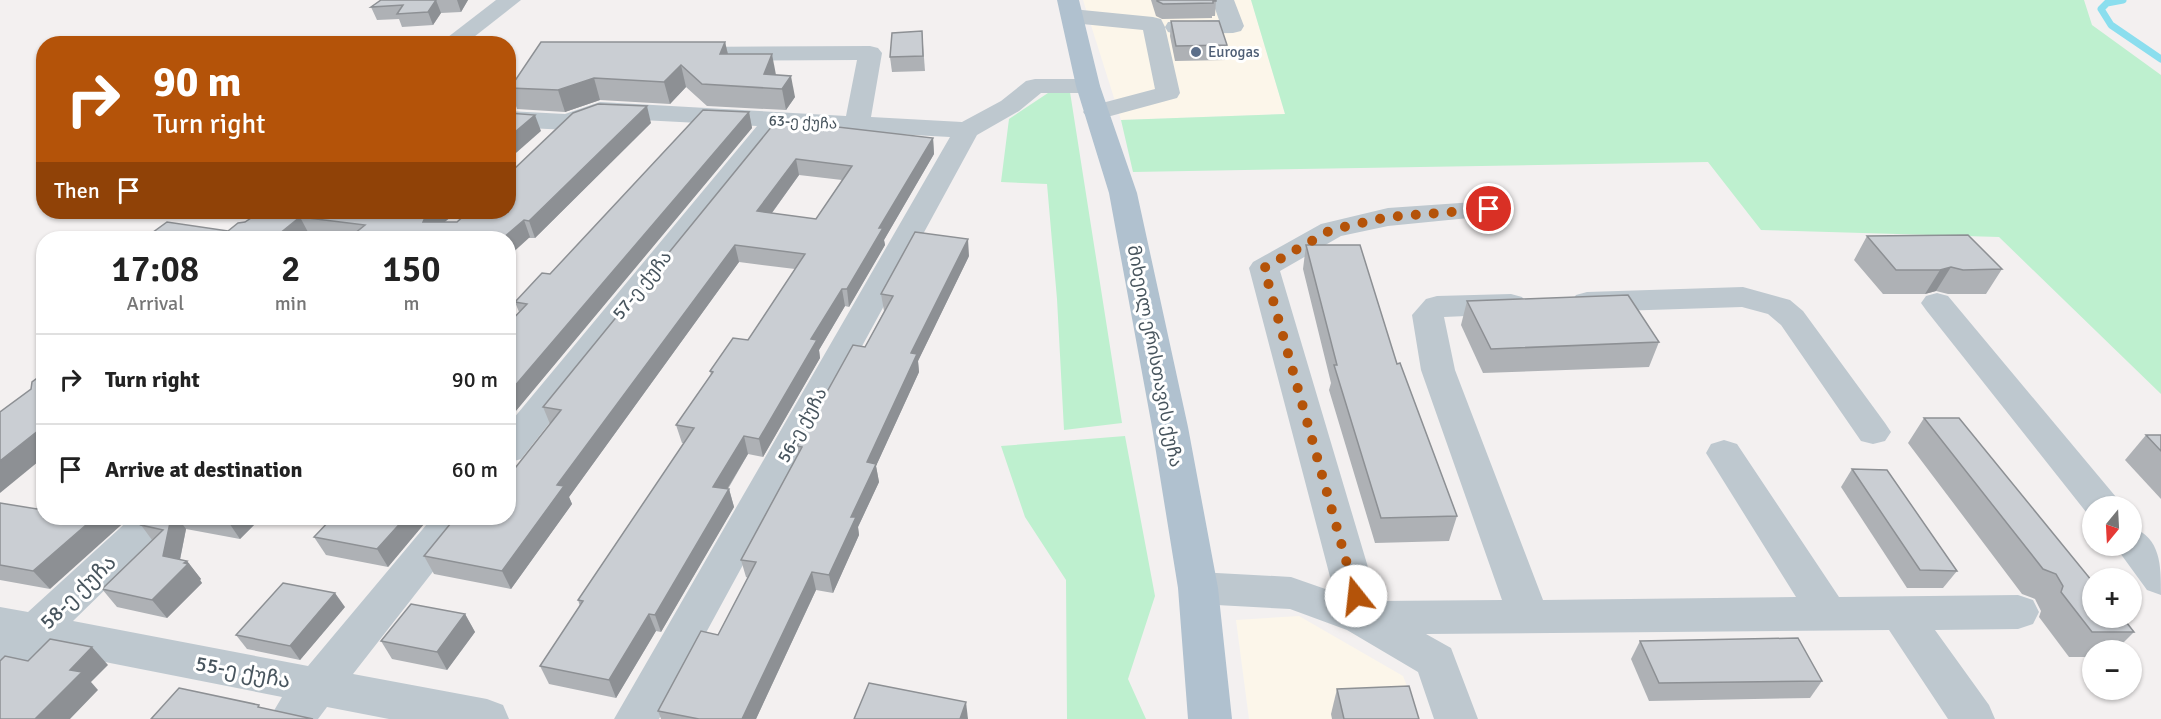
<!DOCTYPE html>
<html lang="en">
<head>
<meta charset="utf-8">
<style>
	body { margin:0; font-family:Signika,"Noto Sans Georgian",sans-serif; background:#f6f6f6; color:#222; height:100vh; display:flex; flex-direction:column; font-size:22px; white-space:nowrap }
	* { box-sizing:border-box; margin:0 }
	p { font-size:20px; color:#767676 }
	.icon { flex:none; width:33px; height:33px; fill:none; stroke:currentColor; stroke-width:2; stroke-linecap:round; stroke-linejoin:round }
	.map { position:relative; flex:1; overflow:hidden }
	.details { position:absolute; left:36px; top:231px; width:480px; height:294px; display:flex; flex-direction:column; background:#fff; border-radius:24px; box-shadow:0 2px 4px #0004 }
	.details>* { flex:none }
	.hud { position:absolute; left:36px; top:36px; width:480px; height:183px; border-radius:24px; box-shadow:0 2px 4px #0004; background:#b45309; color:#fff; overflow:hidden }
	.needle { width:39px; rotate:198deg }
	.fabs { position:absolute; left:2082px; top:496px; display:grid; gap:12px }
	.fabs a { display:grid; place-items:center; width:60px; height:60px; border-radius:50%; background:#fff; box-shadow:0 2px 4px #0004; font-size:30px }
	.pin { position:absolute; display:grid; place-items:center; width:51px; height:51px; color:#fff; margin:-26px; border:3px solid #fff; border-radius:50%; box-shadow:0 2px 6px #0007 }
	.me { position:absolute; width:66px; margin:-33px; rotate:344deg; stroke-linejoin:round; filter:drop-shadow(0 0 4px #0008) }
	.turn { display:flex; align-items:center; gap:21px; height:126px; padding:0 18px; font-size:27px }
	.turn .icon { width:78px; height:78px; stroke-width:2.5 }
	.turn b { display:block; font-size:42px; line-height:51px }
	.then { display:flex; align-items:center; height:57px; padding:0 18px; background:#0003; gap:12px; font-size:22px }
	.eta { display:flex; justify-content:space-evenly; align-items:center; height:102px; text-align:center }
	.eta b { font-size:36px; font-weight:600; line-height:42px }
	ul { padding:0; list-style:none }
	li { display:flex; align-items:center; gap:18px; height:90px; padding:0 18px; border-top:2px solid #e0e0e0 }
	li div { flex:1 }
	li b { display:block; font-size:22px }
	li em { font-style:normal }
	.map>svg:first-child { display:block }
	.commercial { fill:#fcf6ea }
	.green { fill:#bef0cf }
	.lines { fill:none; stroke-linecap:round; stroke-linejoin:round }
	.stream { stroke:#8bdeee; stroke-width:7 }
	.minor { fill:#bec8cf; fill-rule:evenodd }
	.major { fill:#b0c1cf; fill-rule:evenodd }
	.wall { fill:#aeb1b5; fill-rule:evenodd }
	.shaded-wall { fill:#8d9094 }
	.building { fill:#caced3; stroke:#8d9094; stroke-width:1.5; fill-rule:evenodd }
	.route { stroke:#b45309; stroke-width:10; stroke-dasharray:0 18 }
	.service-dot { fill:#5c6f8a; stroke:#fff; stroke-width:2 }
	.labels { text-anchor:middle; dominant-baseline:central; stroke-width:6; stroke-linejoin:round; paint-order:stroke }
	.far-service-label { font-size:15px; fill:#4e5e75; stroke:#fff; text-anchor:start }
	.far-street-label { font-size:15px; fill:#48555e; stroke:#fff }
	.street-label { font-size:18px; fill:#48555e; stroke:#fff }
	.near-street-label { font-size:21px; fill:#48555e; stroke:#fff }
</style>
</head>
<body>
<div class="map">
<svg width="2161" height="719" viewBox="0 0 2161 719">
	<rect width="100%" height="100%" fill="#f3f0f0"/>
	<!-- commercial -->
	<g class="commercial">
		<path d="M1083,0H1251L1285,114L1121,120Z"/>
		<path d="M1299,616L1403,676L1420,719H1249L1236,620Z"/>
	</g>
	<!-- green -->
	<g class="green">
		<path d="M1251,0H2084L2092,25L2161,75V394L1999,237L1761,230L1708,162L1133,172L1121,120L1285,114Z"/>
		<path d="M1070,92L1122,423L1064,430L1057,299L1047,184L1001,182L1009,119L1048,93Z"/>
		<path d="M1125,436L1155,596L1128,679L1146,719H1067L1066,580L1025,517L1001,446Z"/>
	</g>
	<g class="lines">
		<!-- stream -->
		<path class="stream" d="M2123,0L2107,3L2101,9L2111,25L2161,59"/>
		<!-- minor -->
		<g class="minor">
			<path d="M496,0H521L465,44H439Z"/>
			<path d="M1212,0H1234L1244,26L1241,31L1233,33L1176,34L1168,32L1165,27L1180,93L1177,98L1096,120L1087,117L1083,112L1087,107L1155,89L1143,30L1072,23L1064,21L1061,16L1064,11L1072,9L1153,17L1161,19L1165,27L1168,22L1219,20Z"/>
			<path d="M870,46L878,48L882,53L871,117L962,122L1001,101L1026,81L1035,79H1088L1097,81L1100,86L1097,91L1088,93H1041L1019,111L977,135L659,719H614L950,137L783,128L521,459L508,463V425L757,126L603,118L568,130L508,127V111L565,114L600,102L846,116L857,60L683,61L675,59L671,54L675,49L683,47Z"/>
			<path d="M1489,201L1499,203L1503,209L1499,215L1388,226L1341,236L1280,271L1378,601L1502,600L1421,370L1412,315L1426,299L1437,296L1511,294L1522,297L1527,304L1522,311L1511,314L1444,317L1455,370L1543,600L1796,597L1706,453L1711,444L1724,440L1737,444L1839,597L2018,595L2033,600L2039,612L2033,624L2018,629L1935,630L1989,705L1995,719H1948L1889,630L1426,634L1451,648L1478,719H1434L1418,672L1347,630L1290,609L1198,604L1184,599L1178,588L1184,577L1198,572L1291,577L1334,592L1249,268L1253,262L1321,224L1388,208Z"/>
			<path d="M1743,287L1790,300L1803,311L1885,423L1891,432L1885,441L1873,444L1861,441L1781,325L1768,314L1742,307L1587,312L1576,309L1571,302L1576,295L1587,292Z"/>
			<path d="M1937,293L1948,296L2116,497L2122,507H2092V518L2090,517L1926,310L1921,303L1926,296Z"/>
			<path d="M131,518H174L168,528L73,621L308,666L432,518H473L467,528L353,674L487,699L503,705L509,719H389L327,707L318,719H269L282,697L44,650L15,678L0,683V607L28,612Z"/>
			<path d="M2132,527C2161,539 2161,564 2161,595L2147,590L2115,546H2132Z"/>
		</g>
		<!-- major -->
		<path class="major" d="M1057,0H1079L1100,86L1137,193L1188,427L1218,588L1232,719H1188L1178,588L1152,427L1109,193L1076,86Z"/>
	</g>
	<!-- wall -->
	<g class="wall">
		<path d="M381,0H468L461,12L441,13L433,25L402,27L399,19L377,20L371,7Z"/>
		<path d="M1151,0H1216L1215,16H1212V18L1162,19L1156,16Z"/>
		<path d="M1171,21L1227,45L1226,60L1175,61L1170,36Z"/>
		<path d="M922,31L925,71L892,72L890,57Z"/>
		<path d="M725,42L728,54L776,75L795,97L786,110L707,106L686,87L670,104L600,100L565,112L517,109L510,88Z"/>
		<path d="M749,112L752,128L510,418H508V324L519,312L515,302L550,274Z"/>
		<path d="M777,120L933,138L934,154L884,240L885,245L849,307L845,306L819,350L820,358L763,457L748,454L728,489H729L734,507L661,632L656,631L616,698L549,684L540,666L580,606L578,600L684,443H682L676,425L711,375L710,371L748,340L795,269L739,262L569,497L572,504L511,589L434,574L424,556L509,477L550,424L543,407ZM799,175L842,180L816,219L772,213Z"/>
		<path d="M651,123L535,238H343L309,234L304,238H155L152,233L228,231L245,222L260,212H457L444,222H457L513,170Z"/>
		<path d="M1867,236L2002,269L1986,294H1948L1936,291L1925,294H1883L1854,260Z"/>
		<path d="M1306,245L1397,364L1457,516L1449,541L1375,543L1329,390L1331,383L1303,269Z"/>
		<path d="M969,256L918,361L919,372L876,466L879,482L858,527L859,535L833,593L816,590L756,719H661L658,711L718,635L748,578L746,577L741,560L798,454L797,446L865,347L884,311L881,294Z"/>
		<path d="M1467,301L1659,342L1649,367L1483,373L1461,325Z"/>
		<path d="M1924,418L2134,632L2115,651H2092V657H2069L2039,617L2041,611L2035,599L2022,594L1908,443Z"/>
		<path d="M2146,435H2161V499L2125,460Z"/>
		<path d="M1852,469L1957,571L1943,588H1907L1841,487Z"/>
		<path d="M0,503L50,589L0,580Z"/>
		<path d="M149,518H261L240,539L186,529L180,560L187,561L201,579L200,580L202,583L167,618L117,607L102,589L152,540L141,525Z"/>
		<path d="M429,518L388,567L326,555L314,537Z"/>
		<path d="M345,607L300,660L247,649L236,635Z"/>
		<path d="M465,614L475,632L447,670L392,659L381,641Z"/>
		<path d="M1640,641L1822,681L1810,698L1649,701L1631,659Z"/>
		<path d="M1337,689L1419,719H1332L1331,714Z"/>
	</g>
	<!-- shaded-wall -->
	<g class="shaded-wall">
		<path d="M436,0L441,13L433,25L428,12Z"/>
		<path d="M457,0H468L461,12Z"/>
		<path d="M725,42L730,63L720,54Z"/>
		<path d="M772,54L776,75L764,74Z"/>
		<path d="M681,65L686,87L670,104L664,82Z"/>
		<path d="M791,76L795,97L786,110L782,89Z"/>
		<path d="M594,78L600,100L565,112L558,90Z"/>
		<path d="M647,106L651,123L535,238L529,221Z"/>
		<path d="M749,112L752,128L510,418L508,414V394Z"/>
		<path d="M535,115L541,131L508,160V138Z"/>
		<path d="M933,138L934,154L884,240L885,245L849,307L847,289L879,228Z"/>
		<path d="M796,159L799,175L761,228L757,211Z"/>
		<path d="M429,212H457L435,230L423,222L427,213Z"/>
		<path d="M300,217L309,234L304,238H274Z"/>
		<path d="M524,220L530,237L508,257V238H503Z"/>
		<path d="M968,239L969,256L918,361L919,372L876,466L879,482L858,527L859,535L833,593L829,575L851,517L867,462L911,353Z"/>
		<path d="M735,245L739,262L569,497L572,504L511,589L502,571L557,485Z"/>
		<path d="M1951,267L1936,291L1925,294L1940,270Z"/>
		<path d="M842,289L845,306L819,350L820,358L763,457L759,439L811,339Z"/>
		<path d="M44,426V457L0,493V461Z"/>
		<path d="M744,436L748,454L718,504L713,487Z"/>
		<path d="M729,489L734,507L661,632L655,615Z"/>
		<path d="M94,518H129L50,589L33,571Z"/>
		<path d="M171,518H178L186,529L177,574L187,561L201,579L200,580L202,583L167,618L152,600Z"/>
		<path d="M230,518H261L240,539L227,520Z"/>
		<path d="M405,518H429L388,567L377,549Z"/>
		<path d="M812,572L816,590L756,719H742Z"/>
		<path d="M335,593L345,607L300,660L290,646Z"/>
		<path d="M465,614L475,632L447,670L437,652Z"/>
		<path d="M649,614L656,631L616,698L609,680Z"/>
		<path d="M92,647L108,665L91,682L98,690L70,719H35L70,670Z"/>
		<path d="M966,702L968,719H960Z"/>
	</g>
	<!-- building -->
	<g class="building">
		<path d="M381,0H436L428,12L397,14L403,5L371,7Z"/>
		<path d="M1157,0H1216V1H1213V3L1163,4L1157,1Z"/>
		<path d="M1171,21H1219L1227,45L1176,46Z"/>
		<path d="M922,31L923,56L890,57L892,33Z"/>
		<path d="M541,42H725L720,54H772L764,74L791,76L782,89L702,84L681,65L664,82L594,78L558,90L510,88Z"/>
		<path d="M598,104L647,106L529,221L524,220L503,238H349L365,225L300,217L274,238H156L152,233L167,222L228,231L238,223L245,222L260,212H429L427,213L423,222H457L468,212H508V171L513,170L573,113Z"/>
		<path d="M703,110L749,112L508,394V324L527,304L515,302L542,273L550,274Z"/>
		<path d="M508,113L535,115L508,138Z"/>
		<path d="M777,120L933,138L879,228H883L847,289H842L811,339L817,340L759,439L744,436L713,487L729,489L655,615L649,614L609,680L540,666L583,601L578,600L694,428L676,425L713,372L710,371L733,338L748,340L805,254L735,245L557,485L564,486L502,571L424,556L455,518H508V477L561,410L543,407ZM796,159L852,166L816,219L757,211Z"/>
		<path d="M915,232L968,239L911,353L917,354L867,462L876,464L851,517H856L829,575L812,572L742,719H699L658,711L701,631L718,635L756,562L741,560L802,447L797,446L853,345L865,347L893,296L881,294Z"/>
		<path d="M1968,235L2002,269L1963,270L1951,267L1940,270H1896L1867,236Z"/>
		<path d="M1306,245H1360L1397,364L1400,363L1457,516L1381,518L1334,365H1337Z"/>
		<path d="M1628,295L1659,342L1491,349L1467,301Z"/>
		<path d="M44,373V426L0,461V412L31,389L32,382Z"/>
		<path d="M1924,418H1959L2092,581V618H2123L2134,632H2092L2061,592L2063,586L2056,574L2043,569Z"/>
		<path d="M2146,435H2161V451Z"/>
		<path d="M1852,469L1887,470L1957,571L1920,570Z"/>
		<path d="M0,503L37,509L44,504V518H94L33,571L0,565Z"/>
		<path d="M149,518H171L163,556L187,561L184,563L188,564L152,600L102,589L163,530L141,525Z"/>
		<path d="M211,518H230L227,520Z"/>
		<path d="M332,518H405L377,549L314,537Z"/>
		<path d="M283,583L335,593L290,646L236,635Z"/>
		<path d="M411,604L465,614L437,652L381,641Z"/>
		<path d="M1798,638L1822,681L1659,683L1640,641Z"/>
		<path d="M50,639L92,647L70,670L82,672L35,719H0V661L5,656L28,661Z"/>
		<path d="M869,683L966,702L960,719H854Z"/>
		<path d="M1409,686L1419,719H1344L1337,689Z"/>
		<path d="M179,688L259,705L258,707L313,719H151Z"/>
	</g>
	<g class="lines">
		<!-- route -->
		<path class="route" d="M1356,596L1264,268L1331,230L1388,217L1489,209"/>
	</g>
	<!-- markers -->
	<circle class="service-dot" cx="1196" cy="52" r="6"/>
	<g class="labels">
		<!-- far-service labels -->
		<g class="far-service-label">
			<text x="1208" y="52">Eurogas</text>
		</g>
		<!-- far-street labels -->
		<g class="far-street-label">
			<text transform="translate(803 122) rotate(3)">63-ე ქუჩა</text>
		</g>
		<!-- street labels -->
		<g class="street-label">
			<text transform="translate(642 285) rotate(-51)">57-ე ქუჩა</text>
			<text transform="translate(1155 356) rotate(79)">მიხეილ ერისთავის ქუჩა</text>
			<text transform="translate(802 425) rotate(-61)">56-ე ქუჩა</text>
		</g>
		<!-- near-street labels -->
		<g class="near-street-label">
			<text transform="translate(78 592) rotate(-44)">58-ე ქუჩა</text>
			<text transform="translate(243 672) rotate(11)">55-ე ქუჩა</text>
		</g>
	</g>
</svg>
<div class="fabs">
<a><svg class="needle" viewBox="-14 -14 28 28"><path d="M0-13l5 13h-10z" fill="#e53935"/><path d="M0 13l5-13h-10z" fill="#767676"/></svg></a>
<a>+</a>
<a>−</a>
</div>
<div class="pin" style="left:1489px;top:209px;background:#d93025"><svg class="icon" aria-label="arrive" viewBox="0 0 24 24"><path d="M6 21V4h12l-3 4 3 4H6"/></svg></div>
<svg class="me" style="left:1356px;top:596px" viewBox="-20 -20 40 40"><circle r="19" fill="#fff"/><path d="M0-13L10 11 0 6-10 11z" fill="#b45309"/></svg>
<div class="hud">
<div class="turn"><svg class="icon" aria-label="right" viewBox="0 0 24 24"><path d="M7 20v-9h11M14 6l5 5-5 5"/></svg><div><b>90 m</b>Turn right</div></div>
<div class="then">Then<svg class="icon" aria-label="arrive" viewBox="0 0 24 24"><path d="M6 21V4h12l-3 4 3 4H6"/></svg></div>
</div>
<section class="details">
<div class="eta">
<div><b>17:08</b><p>Arrival</p></div>
<div><b>2</b><p>min</p></div>
<div><b>150</b><p>m</p></div>
</div>
<ul>
<li><svg class="icon" aria-label="right" viewBox="0 0 24 24"><path d="M7 20v-9h11M14 6l5 5-5 5"/></svg><div><b>Turn right</b></div><em>90 m</em></li>
<li><svg class="icon" aria-label="arrive" viewBox="0 0 24 24"><path d="M6 21V4h12l-3 4 3 4H6"/></svg><div><b>Arrive at destination</b></div><em>60 m</em></li>
</ul>
</section>
</div>
</body>
</html>
